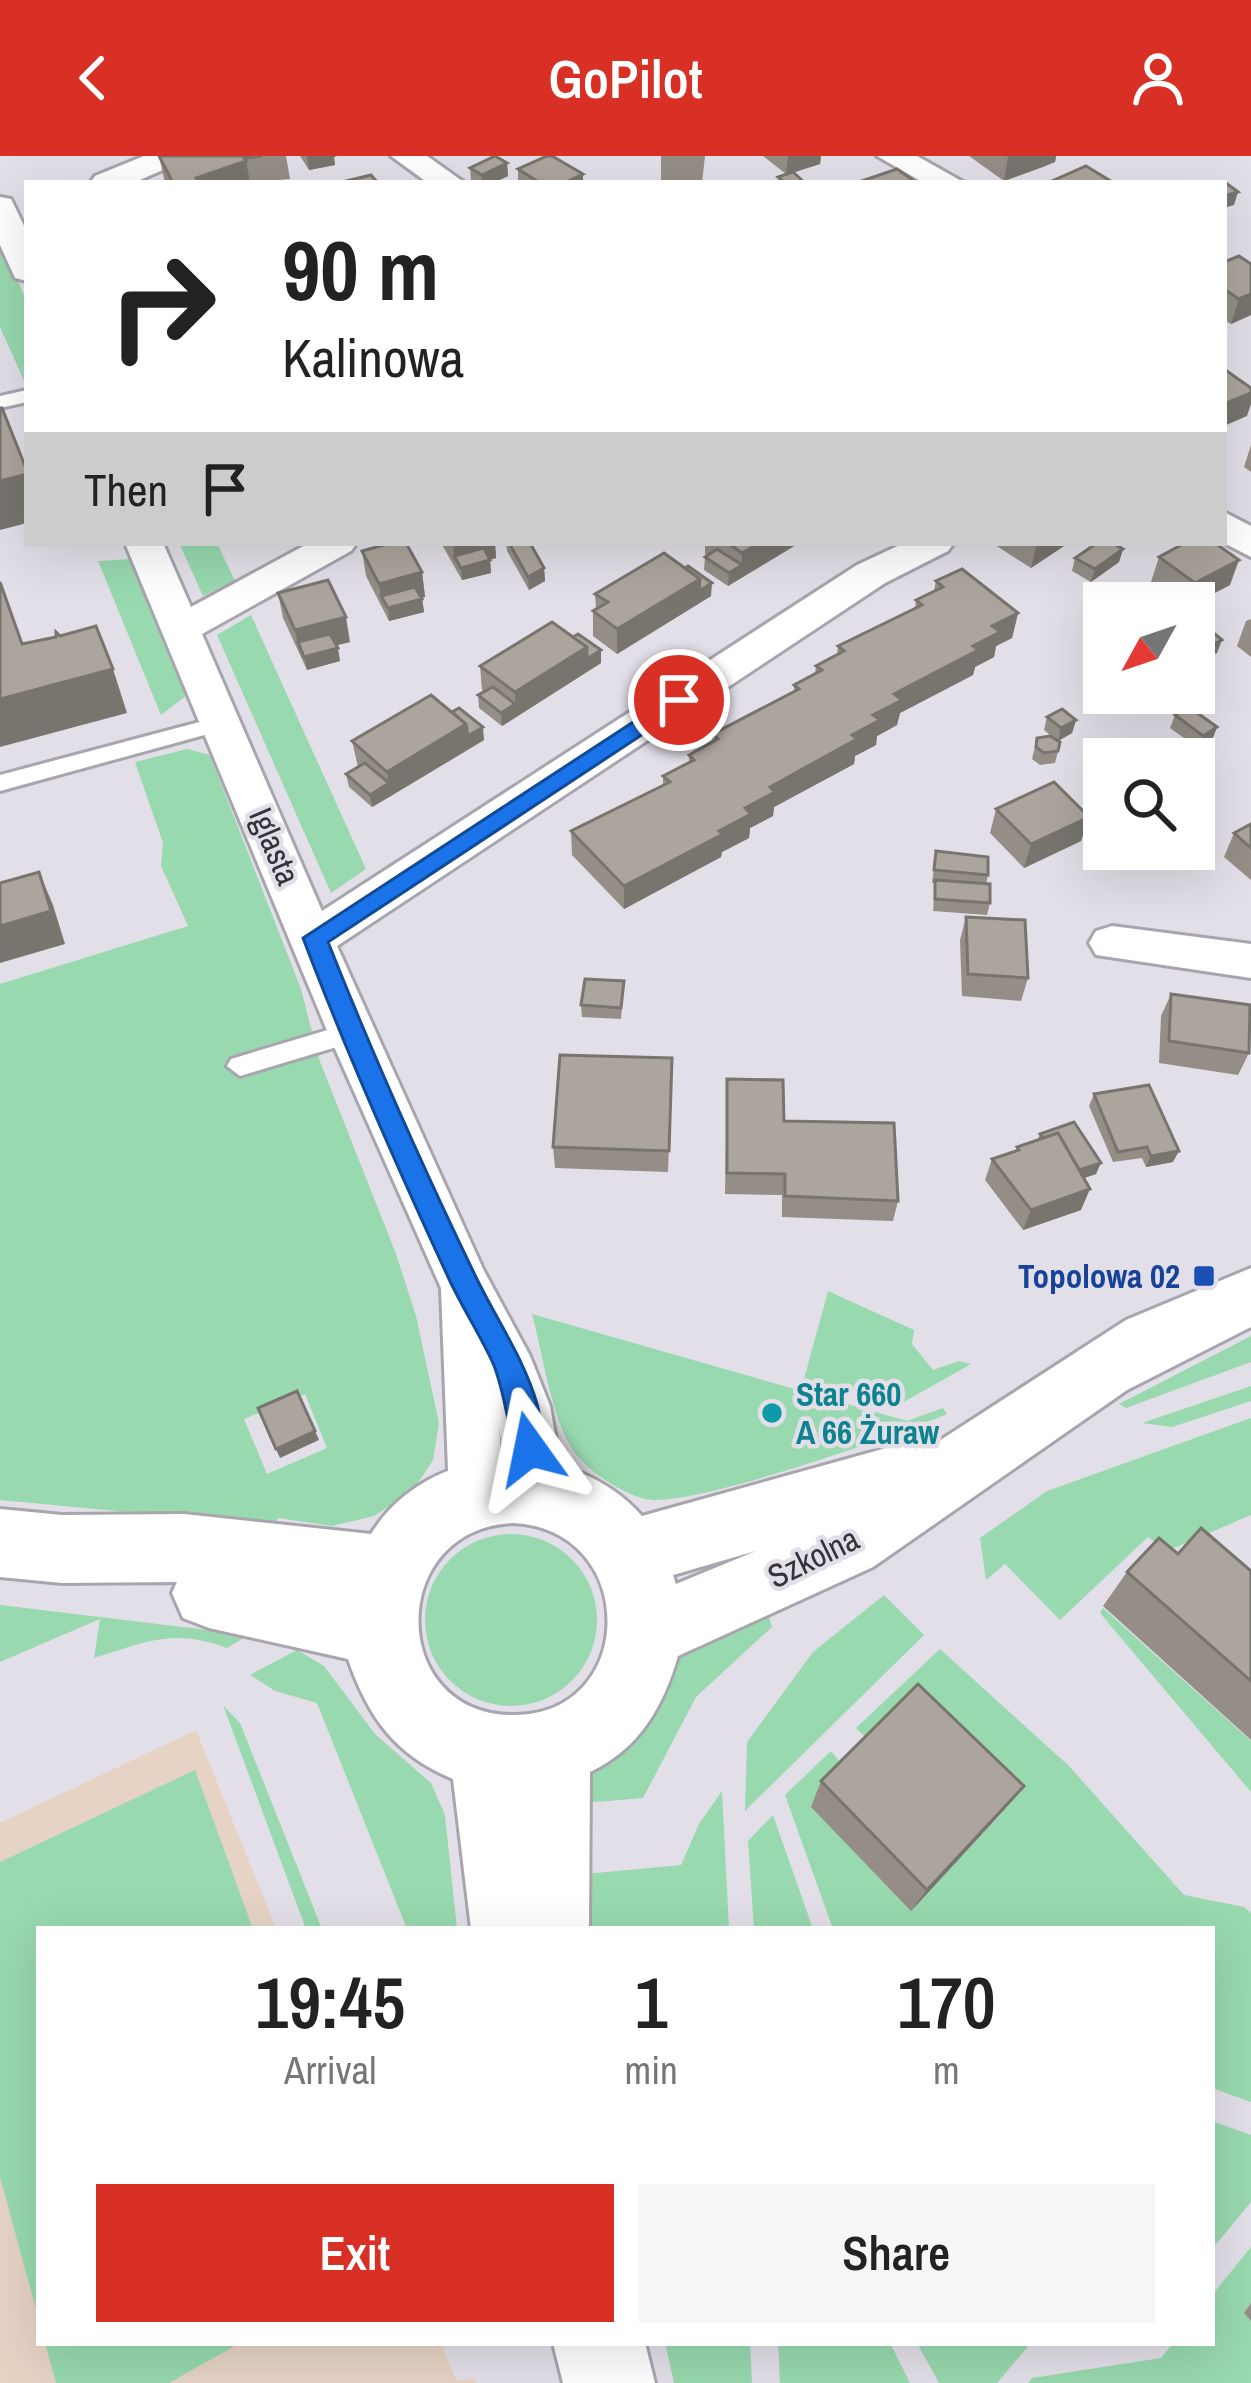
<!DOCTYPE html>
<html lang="en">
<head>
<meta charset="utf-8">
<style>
	body { margin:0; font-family:"Archivo Narrow",sans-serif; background:#f6f6f6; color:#222; height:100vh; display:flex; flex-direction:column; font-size:45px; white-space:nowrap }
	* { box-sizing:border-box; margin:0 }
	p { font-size:39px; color:#767676 }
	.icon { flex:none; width:66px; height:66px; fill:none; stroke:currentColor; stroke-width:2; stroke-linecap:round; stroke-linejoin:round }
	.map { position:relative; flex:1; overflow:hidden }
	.sheet { position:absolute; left:36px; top:1770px; width:1179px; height:420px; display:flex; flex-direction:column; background:#fff; border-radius:0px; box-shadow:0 12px 48px #0002 }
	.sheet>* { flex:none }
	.top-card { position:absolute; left:24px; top:24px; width:1203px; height:366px; border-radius:0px; box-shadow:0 12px 48px #0002; background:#fff; color:#222; overflow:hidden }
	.needle { width:78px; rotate:230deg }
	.tools { position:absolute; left:1083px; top:426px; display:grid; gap:24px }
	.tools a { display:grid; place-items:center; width:132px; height:132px; border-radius:0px; background:#fff; box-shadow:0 12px 48px #0002; font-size:60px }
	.pin { position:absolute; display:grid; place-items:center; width:102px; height:102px; color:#fff; margin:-51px; border:6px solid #fff; border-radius:50%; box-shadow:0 3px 12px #0007 }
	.me { position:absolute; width:132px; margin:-66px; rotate:348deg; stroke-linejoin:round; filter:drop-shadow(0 0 9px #0008) }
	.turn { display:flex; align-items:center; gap:42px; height:252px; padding:0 60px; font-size:54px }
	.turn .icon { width:156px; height:156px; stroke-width:2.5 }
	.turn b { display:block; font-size:84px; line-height:102px }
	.then { display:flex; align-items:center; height:114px; padding:0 60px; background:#0003; gap:24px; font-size:45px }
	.eta { display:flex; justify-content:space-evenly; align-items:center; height:204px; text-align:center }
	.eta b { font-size:72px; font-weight:600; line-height:84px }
	.primary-button { display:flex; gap:24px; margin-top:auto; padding:24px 60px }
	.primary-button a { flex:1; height:138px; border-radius:0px; background:#d93025; color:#fff; font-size:48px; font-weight:600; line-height:138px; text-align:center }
	.primary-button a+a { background:#f6f6f6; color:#222 }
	header { display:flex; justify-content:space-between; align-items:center; height:156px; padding:0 60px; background:#d93025; color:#fff; font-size:54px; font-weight:600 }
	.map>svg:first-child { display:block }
	.education { fill:#e6d3c4 }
	.green { fill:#98d9af; fill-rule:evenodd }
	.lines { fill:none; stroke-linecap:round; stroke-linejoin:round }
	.lane-casing { stroke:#a9a5af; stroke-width:6 }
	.street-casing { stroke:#a9a5af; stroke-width:6 }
	.secondary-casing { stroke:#a9a5af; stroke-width:6 }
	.lane { fill:#fff; fill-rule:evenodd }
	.street { fill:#fff; fill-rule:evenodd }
	.secondary { fill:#fff; fill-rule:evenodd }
	.wall { fill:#948e87 }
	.shaded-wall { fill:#78746e }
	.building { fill:#aca59d; stroke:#78746e; stroke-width:3 }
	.route { fill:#1a73e8; stroke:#114b97; stroke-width:3 }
	.transit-dot { fill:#1a4fb4; stroke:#e3dfe8; stroke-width:4.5 }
	.culture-dot { fill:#0f9aa8; stroke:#e3dfe8; stroke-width:4.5 }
	.labels { text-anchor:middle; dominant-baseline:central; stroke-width:9; stroke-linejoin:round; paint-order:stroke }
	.street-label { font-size:33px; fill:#353337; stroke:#e3dfe8 }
	.transit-label { font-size:33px; font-weight:bold; fill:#164399; stroke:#e3dfe8; text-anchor:end }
	.culture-label { font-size:33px; font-weight:bold; fill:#0d838f; stroke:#e3dfe8; text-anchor:start }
</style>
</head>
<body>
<header><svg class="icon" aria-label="back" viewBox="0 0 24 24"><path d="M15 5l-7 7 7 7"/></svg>GoPilot<svg class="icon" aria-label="person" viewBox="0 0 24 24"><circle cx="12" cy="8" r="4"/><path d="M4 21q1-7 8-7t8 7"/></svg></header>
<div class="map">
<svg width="1251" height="2227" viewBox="0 0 1251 2227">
	<rect width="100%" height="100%" fill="#e3dfe8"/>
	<!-- education -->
	<path class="education" d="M196,1574L276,1773H39V2187H441L456,2224L475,2223L476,2227H0V1667Z"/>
	<!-- green -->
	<g class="green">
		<path d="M0,83L27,146L26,229L0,171Z"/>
		<path d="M179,387H217L235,425L203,440Z"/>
		<path d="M131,403L190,537L161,559L98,405Z"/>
		<path d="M251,459L366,713L331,737L217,479Z"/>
		<path d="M187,593L210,599L301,833L319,903L396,1098L416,1160L439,1267L433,1304L412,1336L374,1360L332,1370L278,1362L271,1377L159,1359L0,1344V828L188,770L161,710L163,687L135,606ZM305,1238L327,1292L267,1318L244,1263Z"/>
		<path d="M828,1135L914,1174L912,1188L933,1214L959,1205L971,1208L895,1251L804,1223Z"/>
		<path d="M532,1158L907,1265L943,1252L947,1258C898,1279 689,1353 645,1343C619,1336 585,1314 571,1291C551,1259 542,1195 532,1158Z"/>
		<path d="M1251,1180V1206L1126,1252L1119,1248Z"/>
		<path d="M1251,1230V1245L1172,1271L1142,1267Z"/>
		<path d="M1251,1262V1359L1167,1395L1148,1381L1060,1464L1005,1408L986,1424L980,1382L1047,1335Z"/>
		<circle cx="511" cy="1464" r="86"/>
		<path d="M884,1439L924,1479L745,1655L747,1586L813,1496Z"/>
		<path d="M764,1446L772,1471L696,1541L643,1642L572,1648L575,1636C627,1565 678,1479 764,1446Z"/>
		<path d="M0,1449L249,1479L227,1492C172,1472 147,1486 94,1502L100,1463L0,1506Z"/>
		<path d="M1103,1452L1251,1585V1636L1100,1457Z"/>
		<path d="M940,1493L1069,1610L1184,1739L1244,1751L1251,1757V1946L1212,1932V1773H833L785,1639L831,1595L847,1614L910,1754L1003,1656L873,1588L856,1572Z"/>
		<path d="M297,1494L324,1510L375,1578L431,1627L445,1659L457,1773H407L317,1547L275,1535L250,1519Z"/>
		<path d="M223,1549L240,1567L322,1773H306Z"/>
		<path d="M195,1614L253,1773H39V2164L0,2021V1706Z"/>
		<path d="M722,1635L729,1773H589L585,1718L681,1709L699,1668Z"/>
		<path d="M773,1659L813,1773H754L748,1685Z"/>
		<path d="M1212,1965L1251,1979V2046L1212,2093Z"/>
		<path d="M1251,2091V2227H1028L1032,2222L1161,2202L1173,2187H1212V2139Z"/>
		<path d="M45,2187H240L169,2227H56Z"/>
		<path d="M665,2187H750L752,2227H674Z"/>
		<path d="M778,2187H890L910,2227H780Z"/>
		<path d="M917,2187H1037L1030,2188L997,2227H939Z"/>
	</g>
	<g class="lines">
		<defs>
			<g id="lane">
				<path d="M27,234V246L0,252V240Z"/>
				<path d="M222,560L230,562V572L0,635V619Z"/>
				<path d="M351,867L363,877L360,884L240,920L227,910L231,903Z"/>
			</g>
			<g id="street">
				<path d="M144,0H185L181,6L133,27H90L95,20Z"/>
				<path d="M391,0H427L465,27H428Z"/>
				<path d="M877,0H917L965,27H924Z"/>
				<path d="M0,41L11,43L27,76V125L15,122L0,89Z"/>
				<path d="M1224,356L1251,370V401L1224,387Z"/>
				<path d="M125,387H163L191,451L309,387H357L351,395L202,478L322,755L857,409L904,387H954L948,395L885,427L337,790L483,1113L530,1200L550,1250L565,1336L556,1354L537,1361L518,1354L509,1336L499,1271L505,1341L497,1359L477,1367L457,1359L449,1341L441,1132L328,877Z"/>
				<path d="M1112,770L1251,788V822L1096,799L1089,787L1096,775Z"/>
			</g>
			<g id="secondary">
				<path d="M1251,1112V1171L1127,1234L873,1411L678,1500C663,1551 639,1593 590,1616L589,1773H471L453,1623C395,1599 368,1561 348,1503L209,1472L183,1462L172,1437L177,1426L62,1427L0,1421V1353L62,1359L184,1358L371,1378C430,1284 570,1279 642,1360L926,1281L939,1285L1126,1164ZM513,1367C640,1373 638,1560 513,1559C388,1559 386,1373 513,1367ZM756,1395L676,1428L673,1419Z"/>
				<path d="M553,2187H645L655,2227H563Z"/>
			</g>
		</defs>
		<!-- lane casing -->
		<use href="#lane" class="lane-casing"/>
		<!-- street casing -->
		<use href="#street" class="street-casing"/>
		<!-- secondary casing -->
		<use href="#secondary" class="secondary-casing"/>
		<!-- lane -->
		<use href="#lane" class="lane"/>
		<!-- street -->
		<use href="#street" class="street"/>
		<!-- secondary -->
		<use href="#secondary" class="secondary"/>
	</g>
	<!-- wall -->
	<g class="wall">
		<path d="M159,0H286L290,23L250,27H165Z"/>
		<path d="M300,0H337L334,1L335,9L309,14Z"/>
		<path d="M661,0H705L702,27L661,25Z"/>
		<path d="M763,0H821L820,8L793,16L805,27H778V21L786,18Z"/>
		<path d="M969,0H1056L1055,6L1004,25Z"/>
		<path d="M507,7L508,20L493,27H474L471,25L470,12Z"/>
		<path d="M518,13L583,18V27H518Z"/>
		<path d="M1224,106L1251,108V159L1231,168L1224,164Z"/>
		<path d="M1251,289V316L1244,311Z"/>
		<path d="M441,387H495L496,402L490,404L491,417L462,424Z"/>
		<path d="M506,387H530L544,412L545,425L529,434L507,395Z"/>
		<path d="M705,387H799L728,430L704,414L705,401L707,399L705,398Z"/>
		<path d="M992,387H1065L1064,390L1031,412Z"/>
		<path d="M1123,393L1119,406L1091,426L1072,415L1075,402Z"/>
		<path d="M362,395L422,416L425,441L422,442L424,456L389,465L366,420Z"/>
		<path d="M1159,401L1230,429L1194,447H1180L1151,426Z"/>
		<path d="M936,425L1018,457L1012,482L996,490L994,501L975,511L973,519L900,557L897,569L877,580L876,589L855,600L854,608L774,651L773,660L750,672L749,682L722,696L721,701L624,753L572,699L571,675L663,629V620L689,607V599L712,587L713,578L794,536V529L815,518L816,510L837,499L838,490L915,453L916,444L934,435Z"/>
		<path d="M278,437L350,486L336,489L340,505L307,514L283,462Z"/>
		<path d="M595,438L711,440L617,498L593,480V455L596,454Z"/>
		<path d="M1251,463V501L1237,490L1246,465Z"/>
		<path d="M601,507L502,570L479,552L478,539L484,536L482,534L480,510Z"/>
		<path d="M1175,559L1217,571L1212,584L1198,592L1170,572Z"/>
		<path d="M1047,561L1076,564L1072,577L1058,585V595L1055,607L1040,609L1032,603L1037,582L1056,584L1044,574Z"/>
		<path d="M484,584L372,651L349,631L346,618L358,611L352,585Z"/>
		<path d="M996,653L1089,661L1081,685L1024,712L990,677Z"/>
		<path d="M1251,668V724L1224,701L1234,677Z"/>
		<path d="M936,695L988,719L986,728L990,747L987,759L933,755L935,727H932Z"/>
		<path d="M966,761L1028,822L1021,845L962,840L960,784Z"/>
		<path d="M624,825L621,863L582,861L581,849Z"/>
		<path d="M1171,838L1249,897L1238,919L1159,907L1161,860Z"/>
		<path d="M672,902L668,1016L555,1012L553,991Z"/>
		<path d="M727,923L898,1045L893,1065L782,1061V1039L725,1038Z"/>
		<path d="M1094,938L1173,1006L1146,1011L1142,1002L1113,1006L1089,950Z"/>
		<path d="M1040,978L1096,1018L1084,1022L1081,1054L1023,1074L985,1024L992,1003L1015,996L1017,991L1038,983Z"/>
		<path d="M1178,1398L1251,1415V1584L1103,1450L1127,1416Z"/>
		<path d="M821,1625L1003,1655L911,1755L811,1651Z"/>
		<path d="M1251,2147V2165L1244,2157Z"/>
	</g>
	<!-- shaded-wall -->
	<g class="shaded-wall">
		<path d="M307,0H337L334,1L335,9L309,14Z"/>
		<path d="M788,0H821L820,8L786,19Z"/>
		<path d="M1008,0H1045L1043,11L1004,25Z"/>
		<path d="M1045,0H1056L1055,6L1043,11Z"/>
		<path d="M246,5L250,27H194L196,22Z"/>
		<path d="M507,7L508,20L493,27H482V19Z"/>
		<path d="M583,18V27H564Z"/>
		<path d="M1238,36L1234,49L1224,52V40Z"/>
		<path d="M1251,138V159L1231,168L1239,143Z"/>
		<path d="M1251,237V248L1247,260L1224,270V248Z"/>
		<path d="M27,318V367L0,374V325Z"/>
		<path d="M453,387H495L496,402L461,411L454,400Z"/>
		<path d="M759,387H799L728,430L729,417L742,409V397Z"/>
		<path d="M1037,387H1065L1064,390L1031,412Z"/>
		<path d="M1123,393L1119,406L1091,426L1095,413Z"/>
		<path d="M490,404L491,417L462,424L461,412Z"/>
		<path d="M1239,404L1230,429L1194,448L1188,447L1195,427Z"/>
		<path d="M544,412L545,425L529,434L528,421Z"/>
		<path d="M422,416L425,441L387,452L381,440L382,453L379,428Z"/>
		<path d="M700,423L712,427L711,440L617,498V473Z"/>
		<path d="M422,443L424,456L389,465L388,452Z"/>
		<path d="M1018,457L1012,482L996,490L994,501L975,511L973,519L900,557L897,569L877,580L876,589L855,600L854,608L774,651L773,660L750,672L749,682L722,696L721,701L624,753V730L719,675L770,631L852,579L894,538L973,490L992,470Z"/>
		<path d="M346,461L350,486L303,498L298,486L300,499L295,474Z"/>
		<path d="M1222,484L1217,497L1194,508V497Z"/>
		<path d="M587,491L601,494V507L502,570L501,557L515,548V536Z"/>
		<path d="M338,492L340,505L307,514L304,501Z"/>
		<path d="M113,513L127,557L0,591V543Z"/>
		<path d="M1076,564L1072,577L1058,585L1061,572Z"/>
		<path d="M466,568L483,571L484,584L391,640L387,616Z"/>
		<path d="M1217,571L1212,584L1198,592L1203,580Z"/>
		<path d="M389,627L391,640L372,651L370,639Z"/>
		<path d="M1089,661L1081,685L1024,712L1031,688Z"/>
		<path d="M39,716L53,749L65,788L0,807V770Z"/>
		<path d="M1179,995L1173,1006L1146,1011L1151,1000Z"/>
		<path d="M1101,1007L1096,1018L1069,1027L1073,1017Z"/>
		<path d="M1090,1033L1081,1054L1023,1074L1031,1054Z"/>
		<path d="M315,1275L319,1284L280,1302L276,1293Z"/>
		<path d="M1024,1630L1003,1655L911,1755L927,1734Z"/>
	</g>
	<!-- building -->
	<g class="building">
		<path d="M159,0H262L244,2L246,5L196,22L198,26L195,27H173Z"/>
		<path d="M495,0L507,7L482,19L470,12Z"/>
		<path d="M547,0H552L583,18L564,27H540L518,13Z"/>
		<path d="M1086,10L1114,27H1056L1052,25Z"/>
		<path d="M897,13L917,27L859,26Z"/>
		<path d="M793,16L805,27H785L778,21Z"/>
		<path d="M371,19L378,27H338Z"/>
		<path d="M1224,27H1226L1238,36L1224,40Z"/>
		<path d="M1239,100L1251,108V138L1239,143L1224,133V106Z"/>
		<path d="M1224,213L1251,232V237L1224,248Z"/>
		<path d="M0,252H2L27,315V318L0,325Z"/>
		<path d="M391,387H406L422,416L379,428L362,395Z"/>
		<path d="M509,387H530L544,412L528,421Z"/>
		<path d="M728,387H759L742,397Z"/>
		<path d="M1097,387H1112L1123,393L1095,413L1075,402Z"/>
		<path d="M1185,387H1215L1239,404L1195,427L1159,401Z"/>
		<path d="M484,392L490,404L461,412L454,400Z"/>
		<path d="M717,393L742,409L729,417L705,401Z"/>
		<path d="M664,397L700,423L617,473L593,455L608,446L595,438Z"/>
		<path d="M688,410L712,427L699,435L700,423L685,412Z"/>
		<path d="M962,413L1018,457L992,470L1000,476L973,490L978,494L894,538L902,544L873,559L880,564L852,579L857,583L770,631L775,636L745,652L751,658L719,675L723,678L624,730L571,675L670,626L663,620L694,604L689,599L718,583L713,578L799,533L794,529L822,514L816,510L844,495L838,490L922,449L916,444L943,431L936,425Z"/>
		<path d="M328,424L346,461L295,474L278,437Z"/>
		<path d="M0,426L22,488L56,481V476L60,480L96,470L113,513L0,543Z"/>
		<path d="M415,431L422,443L388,452L381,440Z"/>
		<path d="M1198,464L1222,484L1194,497V466Z"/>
		<path d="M552,466L587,491L515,536L480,510Z"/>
		<path d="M330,478L338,492L304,501L298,486Z"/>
		<path d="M578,478L601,494L587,503V491L573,481Z"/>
		<path d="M493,531L515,548L501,557L478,539Z"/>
		<path d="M431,539L466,568L387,616L352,585Z"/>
		<path d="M1189,551L1217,571L1203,580L1175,559Z"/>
		<path d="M459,552L483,571L468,580L466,568L452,556Z"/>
		<path d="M1062,553L1076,564L1061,572L1047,561Z"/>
		<path d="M1050,580L1060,586L1058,595L1044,597L1036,591L1037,582Z"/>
		<path d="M365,607L389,627L370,639L346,618Z"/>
		<path d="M1054,626L1089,661L1031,688L996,653Z"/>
		<path d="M1251,668V692L1234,677Z"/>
		<path d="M936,695L988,701V719L934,714Z"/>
		<path d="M39,716L51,755L0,770V727Z"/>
		<path d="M935,724L990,728V747L935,743Z"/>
		<path d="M966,761L1025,764L1028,822L968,818Z"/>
		<path d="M585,823L624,825L621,852L581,849Z"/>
		<path d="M1171,838L1250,849L1249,897L1169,885Z"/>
		<path d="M560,899L672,902L669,995L553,991Z"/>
		<path d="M727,923L783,924L784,965L894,967L898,1045L785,1040V1018L727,1017Z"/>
		<path d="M1149,929L1179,995L1151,1000L1147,991L1118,996L1094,938Z"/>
		<path d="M1074,966L1101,1007L1079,1014L1058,977L1043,982L1040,978Z"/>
		<path d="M1058,977L1090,1033L1031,1054L992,1003L1019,994L1017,991Z"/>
		<path d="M297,1235L315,1275L276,1293L258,1252Z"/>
		<path d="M1201,1372L1251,1415V1525L1127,1416L1159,1382L1178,1398Z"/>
		<path d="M918,1528L1024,1630L927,1734L821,1625Z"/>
	</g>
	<!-- route -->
	<path class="route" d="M679,536L690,544L687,549L328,786C372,897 421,1007 473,1115C494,1160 523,1200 537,1248C541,1264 547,1287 540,1302L530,1306L520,1302C506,1272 506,1236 492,1205C479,1177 462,1151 449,1123C397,1011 347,898 303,782Z"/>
	<!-- markers -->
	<rect class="transit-dot" x="1192" y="1108" width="24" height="24" rx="6"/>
	<circle class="culture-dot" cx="772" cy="1257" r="12"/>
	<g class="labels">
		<!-- street labels -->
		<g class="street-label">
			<text transform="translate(275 690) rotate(67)">Iglasta</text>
			<text transform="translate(813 1401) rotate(-26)">Szkolna</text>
		</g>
		<!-- transit labels -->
		<g class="transit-label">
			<text x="1180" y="1120">Topolowa 02</text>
		</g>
		<!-- culture labels -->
		<g class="culture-label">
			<text x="796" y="1238">Star 660<tspan x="796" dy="38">A 66 Żuraw</tspan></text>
		</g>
	</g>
</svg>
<div class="tools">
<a><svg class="needle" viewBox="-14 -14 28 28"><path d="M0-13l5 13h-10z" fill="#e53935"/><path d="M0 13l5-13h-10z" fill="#767676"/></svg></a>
<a><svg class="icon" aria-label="search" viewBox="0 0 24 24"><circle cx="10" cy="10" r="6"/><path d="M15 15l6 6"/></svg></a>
</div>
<div class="pin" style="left:679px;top:544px;background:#d93025"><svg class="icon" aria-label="arrive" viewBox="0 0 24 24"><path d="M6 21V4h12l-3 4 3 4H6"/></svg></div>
<svg class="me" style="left:530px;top:1293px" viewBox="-20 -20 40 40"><path d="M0-17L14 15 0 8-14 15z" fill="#1a73e8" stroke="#fff" stroke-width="4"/></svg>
<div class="top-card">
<div class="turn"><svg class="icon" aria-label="right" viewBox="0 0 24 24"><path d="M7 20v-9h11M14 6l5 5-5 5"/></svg><div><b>90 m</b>Kalinowa</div></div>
<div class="then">Then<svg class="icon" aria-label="arrive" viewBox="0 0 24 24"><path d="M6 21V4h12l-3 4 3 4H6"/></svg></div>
</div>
<section class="sheet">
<div class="eta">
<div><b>19:45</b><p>Arrival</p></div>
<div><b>1</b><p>min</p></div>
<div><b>170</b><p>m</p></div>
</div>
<div class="primary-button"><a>Exit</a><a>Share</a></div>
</section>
</div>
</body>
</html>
